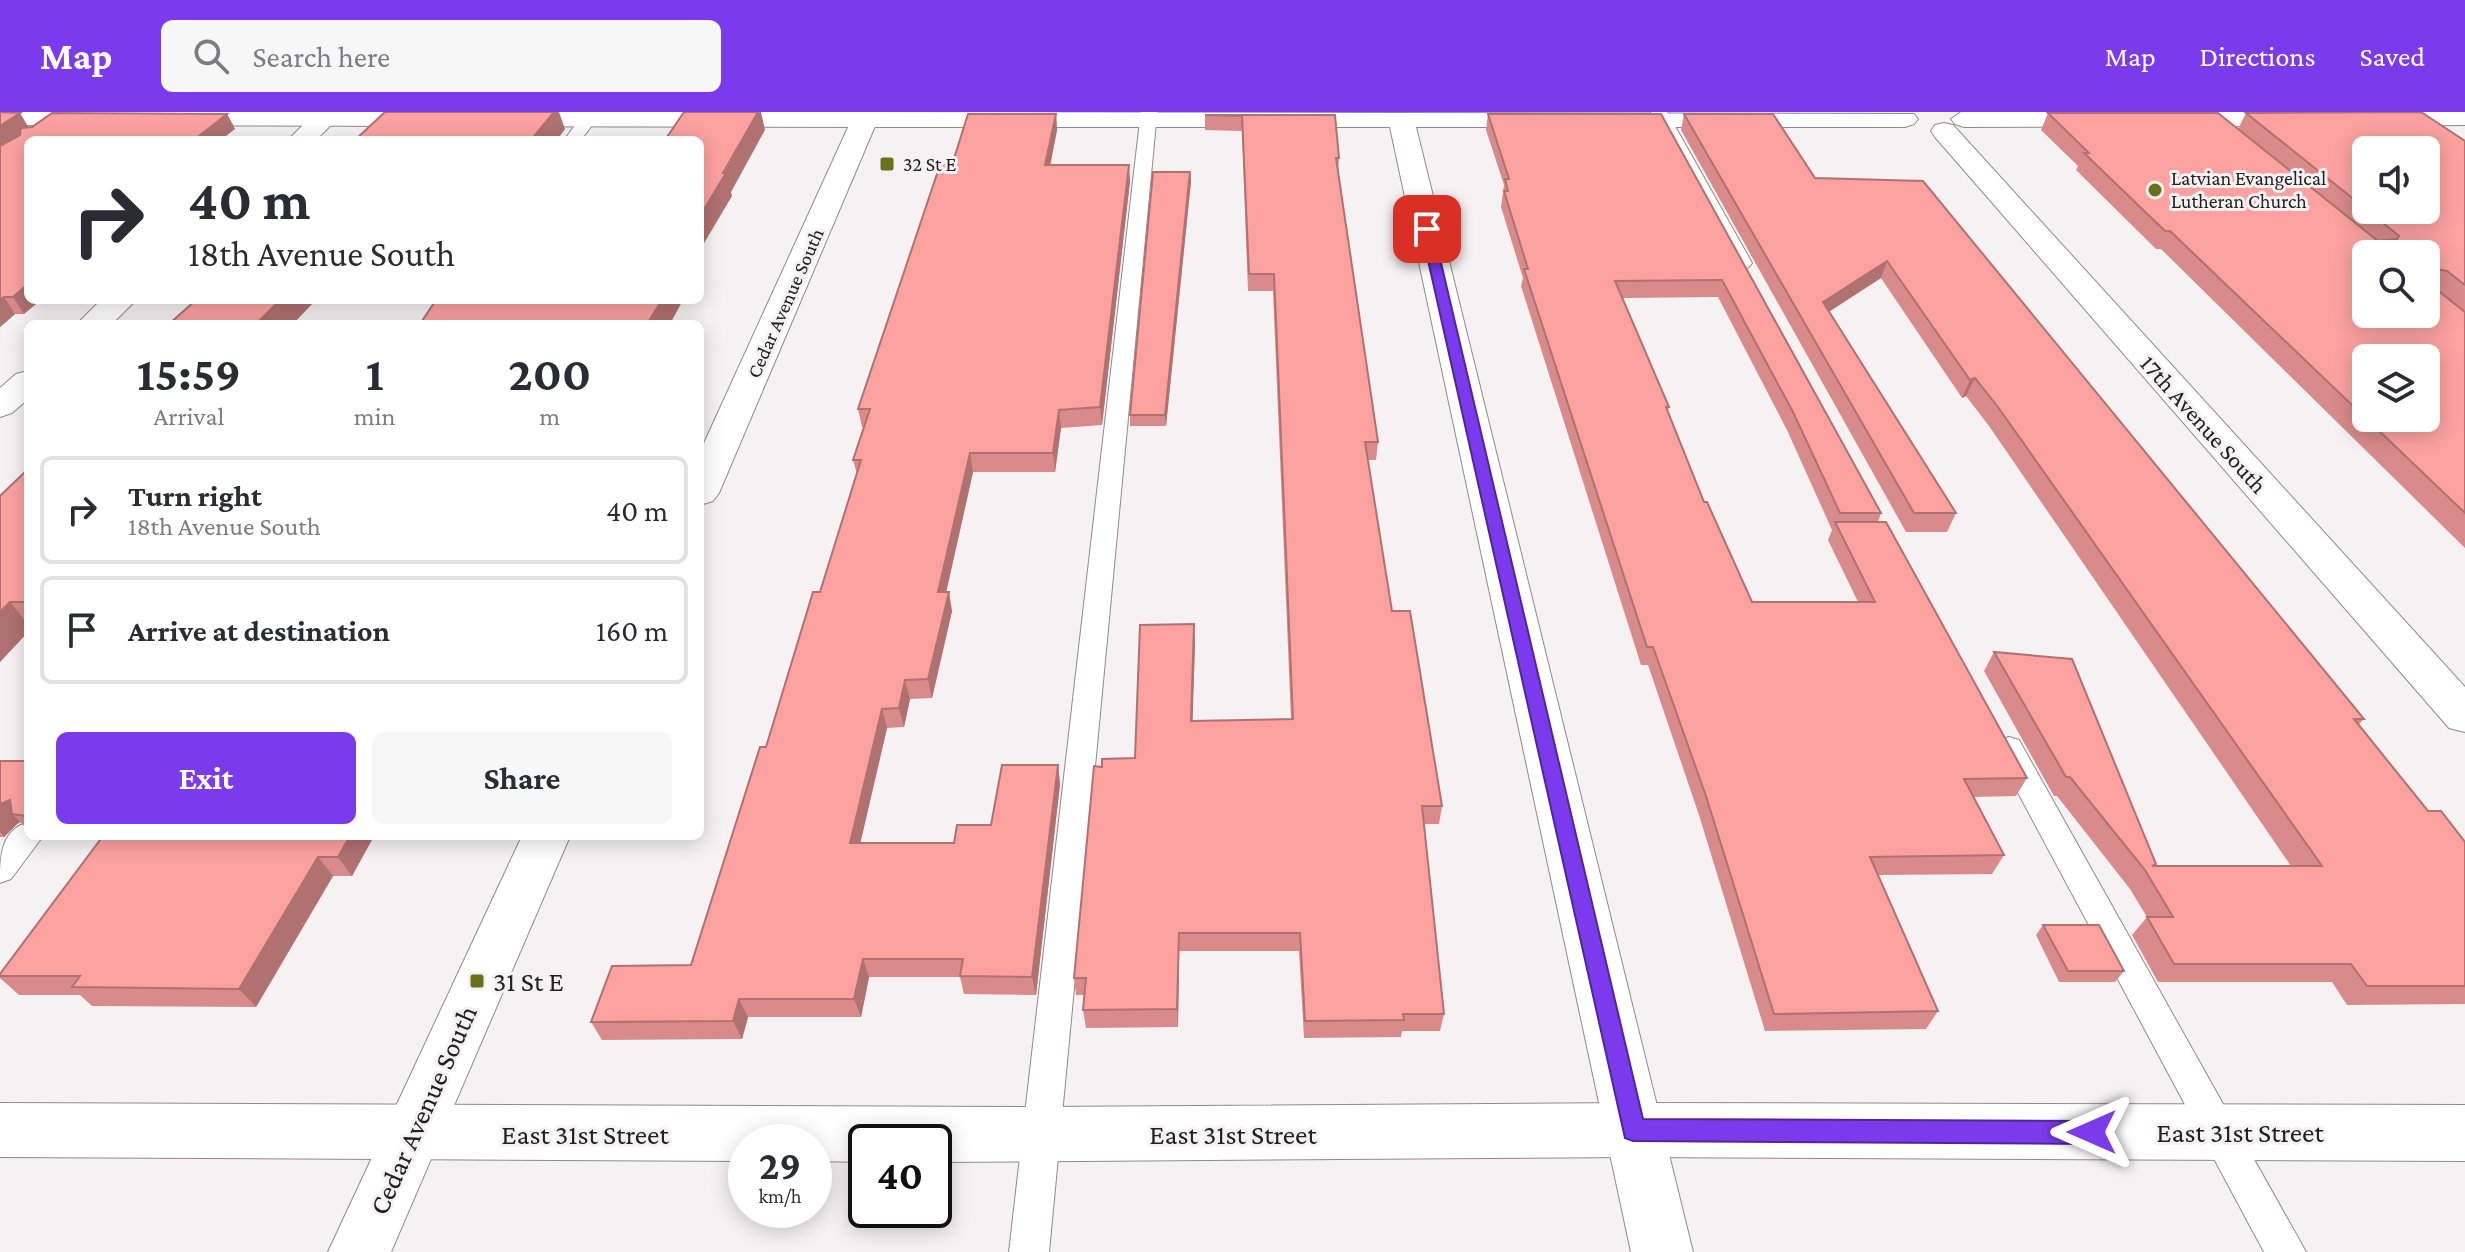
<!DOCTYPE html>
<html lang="en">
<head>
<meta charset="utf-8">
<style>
	body { margin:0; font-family:"Crimson Pro",serif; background:#f7f7f7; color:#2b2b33; height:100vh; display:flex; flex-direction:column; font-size:30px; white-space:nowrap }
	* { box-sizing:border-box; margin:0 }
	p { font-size:26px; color:#7c7c81 }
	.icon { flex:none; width:44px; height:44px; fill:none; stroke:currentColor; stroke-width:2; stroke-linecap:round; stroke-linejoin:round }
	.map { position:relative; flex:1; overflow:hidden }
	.panel { position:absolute; left:24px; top:208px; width:680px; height:520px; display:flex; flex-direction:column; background:#fff; border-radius:12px; box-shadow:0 4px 20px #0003 }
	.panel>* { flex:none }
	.top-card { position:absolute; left:24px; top:24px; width:680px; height:168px; border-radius:12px; box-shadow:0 4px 20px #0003; background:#fff; color:#2b2b33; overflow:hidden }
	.controls { position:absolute; left:2352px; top:24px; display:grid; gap:16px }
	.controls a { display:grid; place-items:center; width:88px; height:88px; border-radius:12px; background:#fff; box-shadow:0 4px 20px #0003; font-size:40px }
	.speed { position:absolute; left:728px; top:1012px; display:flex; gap:16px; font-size:40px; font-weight:700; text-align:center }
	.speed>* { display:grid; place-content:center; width:104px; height:104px; border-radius:50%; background:#fff; box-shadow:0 4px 20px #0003; line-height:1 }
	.speed small { font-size:20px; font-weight:400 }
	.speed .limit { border:4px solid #111; border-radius:12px; background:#fff; color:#111 }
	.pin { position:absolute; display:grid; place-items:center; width:68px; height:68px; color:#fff; margin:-34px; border-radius:16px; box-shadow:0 4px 12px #0006 }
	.me { position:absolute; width:88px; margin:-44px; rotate:270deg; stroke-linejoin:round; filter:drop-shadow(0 0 6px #0008) }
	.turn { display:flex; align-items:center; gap:28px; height:168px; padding:0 32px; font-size:36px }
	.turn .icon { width:104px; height:104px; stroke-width:2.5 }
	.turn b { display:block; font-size:56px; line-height:68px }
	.eta { display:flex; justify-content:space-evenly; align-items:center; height:136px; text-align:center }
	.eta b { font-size:48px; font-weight:700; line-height:56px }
	.action { display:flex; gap:16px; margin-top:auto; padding:16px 32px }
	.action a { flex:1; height:92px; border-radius:12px; background:#7c3aed; color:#fff; font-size:32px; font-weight:700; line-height:92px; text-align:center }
	.action a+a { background:#f7f7f7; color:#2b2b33 }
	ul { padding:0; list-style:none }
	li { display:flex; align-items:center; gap:24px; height:108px; margin:0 16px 12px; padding:0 16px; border:4px solid #e1e1e2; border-radius:12px }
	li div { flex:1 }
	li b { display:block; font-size:30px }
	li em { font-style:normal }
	header { display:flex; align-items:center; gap:48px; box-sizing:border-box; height:112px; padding:0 40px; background:#7c3aed; color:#fff }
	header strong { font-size:38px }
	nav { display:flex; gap:44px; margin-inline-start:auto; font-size:28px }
	.search { width:560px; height:72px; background:#f7f7f7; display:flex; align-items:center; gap:20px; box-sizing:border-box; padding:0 28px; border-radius:12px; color:#7c7c81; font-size:30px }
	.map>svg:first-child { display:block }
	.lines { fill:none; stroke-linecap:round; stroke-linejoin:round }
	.service-casing { stroke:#8f8a8b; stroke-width:2 }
	.minor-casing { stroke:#8f8a8b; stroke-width:2 }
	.tertiary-casing { stroke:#8f8a8b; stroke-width:2 }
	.secondary-casing { stroke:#8f8a8b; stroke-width:2 }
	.service { fill:#fff; fill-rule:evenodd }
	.minor { fill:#fff; fill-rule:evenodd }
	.tertiary { fill:#fff; fill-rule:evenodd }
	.secondary { fill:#fff; fill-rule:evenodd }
	.wall { fill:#d88b8a; fill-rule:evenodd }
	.shaded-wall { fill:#b07171 }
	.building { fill:#fba2a1; stroke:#b07171; stroke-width:2; fill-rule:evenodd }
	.route { fill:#7c3aed; stroke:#51269a; stroke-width:2 }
	.poi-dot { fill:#6a7118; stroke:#f6f1f3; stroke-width:3 }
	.labels { text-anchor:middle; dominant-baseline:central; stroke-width:6; stroke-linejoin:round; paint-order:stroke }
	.far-poi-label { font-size:20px; fill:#222021; stroke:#f6f1f3; text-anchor:start }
	.far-street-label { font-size:20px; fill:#222021; stroke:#f6f1f3 }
	.street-label { font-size:24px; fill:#222021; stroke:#f6f1f3 }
	.near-poi-label { font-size:28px; fill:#222021; stroke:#f6f1f3; text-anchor:start }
	.near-street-label { font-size:28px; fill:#222021; stroke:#f6f1f3 }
</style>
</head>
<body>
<header>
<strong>Map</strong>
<div class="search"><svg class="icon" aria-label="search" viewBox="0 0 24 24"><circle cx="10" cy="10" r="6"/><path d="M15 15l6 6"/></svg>Search here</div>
<nav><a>Map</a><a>Directions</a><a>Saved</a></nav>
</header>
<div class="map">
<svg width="2465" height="1140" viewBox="0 0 2465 1140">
	<rect width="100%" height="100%" fill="#f6f1f3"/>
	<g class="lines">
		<defs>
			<g id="service">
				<path d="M585,0H602L581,28H564Z"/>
				<path d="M1141,0H1157L1049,1140H1009Z"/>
				<path d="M1651,0H1667L1752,151L1749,155L1742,157L1732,151Z"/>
				<path d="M2009,625L2019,628L2306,1140H2264L1994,636L1999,628Z"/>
				<path d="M28,710V724H43L11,767L0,771C0,745 0,719 28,710Z"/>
			</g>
			<g id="minor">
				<path d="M316,0H344L316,28H288Z"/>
				<path d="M863,0L1914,2L1918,7L1914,12L1905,15H1416L1693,1140H1631L1390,15H866L857,12L853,7Z"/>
				<path d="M1961,0H2310L2316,6L2312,11L2303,14L1964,15L1955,12L1951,7Z"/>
				<path d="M2364,0H2465V13L2371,14L2362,11L2358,6Z"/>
				<path d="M1944,11L1953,13L2465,575V620L2449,616L1935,25L1931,19L1935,13Z"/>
				<path d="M101,188H136L112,212H77Z"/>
				<path d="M28,259V287L12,301L0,305V276L16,262Z"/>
			</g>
			<g id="tertiary">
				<path d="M0,0H869L879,7L875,12L866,15L0,13Z"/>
				<path d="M0,991L1041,995L1633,991L2465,993V1049L1633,1045L934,1050V1030H866V1050L814,1049V1030H746V1049L0,1045Z"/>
			</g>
			<g id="secondary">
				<path d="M855,0H881L719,381L713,389L700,393V340Z"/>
				<path d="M522,724H570L391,1140H328Z"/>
			</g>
		</defs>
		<!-- service casing -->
		<use href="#service" class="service-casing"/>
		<!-- minor casing -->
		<use href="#minor" class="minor-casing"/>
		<!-- tertiary casing -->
		<use href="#tertiary" class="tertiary-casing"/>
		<!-- secondary casing -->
		<use href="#secondary" class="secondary-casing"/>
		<!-- service -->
		<use href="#service" class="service"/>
		<!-- minor -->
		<use href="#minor" class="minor"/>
		<!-- tertiary -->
		<use href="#tertiary" class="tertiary"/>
		<!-- secondary -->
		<use href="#secondary" class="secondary"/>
	</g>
	<!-- wall -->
	<g class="wall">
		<path d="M0,0L29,15L227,2L235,17L28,28L24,202H15L0,215Z"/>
		<path d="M2048,1L2238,17L2246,1L2465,29V436L2161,137H2156L2076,58L2078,54L2041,18Z"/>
		<path d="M1056,2L1057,18L1050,53L1130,69L1102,313L1061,316L1055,360H973L946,480L952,499L932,586L910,587L904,615L887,616L860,731H954L991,713L1058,653L1060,672L1036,883L964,882L960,865H869L861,905H748L742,927L602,928L591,910L691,853L820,480L857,362L853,348L864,315H862L858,297L952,53Z"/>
		<path d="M1488,2H1661L1881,401L1878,410L2027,666L2016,684L1973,685L2004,743L1992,762L1878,763L1938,899L1926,917L1765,919L1699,703L1648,553H1641L1521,174L1523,166L1501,95L1504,73L1486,18ZM1718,185L1787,318L1832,418L1828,428L1858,490H1752L1704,390L1668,299L1669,295L1622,186Z"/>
		<path d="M1684,2L1815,66L2364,607L2358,613L2428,699L2465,730V892L2347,893L2332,870H2158L2132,823L2147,805L2130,777L2057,684H2054L1984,559L1994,540L2154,754H2291L1989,314L1966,284L1962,286L1881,166L1829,200L1956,401L1947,420H1906L1681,18Z"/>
		<path d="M1205,3H1335L1339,46L1338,62L1378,330L1376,348H1368L1392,499L1442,694L1439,712H1424L1444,902L1440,919H1402L1401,925L1304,926L1299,839H1179L1178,915L1086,916L1083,898L1084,883H1076L1074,866L1102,655L1135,646L1195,531L1192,609L1291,607L1273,179H1248L1242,19L1205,18Z"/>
		<path d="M1190,60L1191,69L1166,314H1130V303Z"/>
		<path d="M28,357V520L0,550V384Z"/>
		<path d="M0,649H28V718L20,710L17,712L4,725H0Z"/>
		<path d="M103,724H374L352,764H333L256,895L92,894L80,883H19L0,866V862Z"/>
		<path d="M2043,813L2124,859L2115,870H2059L2036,823Z"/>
	</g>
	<!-- shaded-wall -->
	<g class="shaded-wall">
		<path d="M554,0H559L565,17L557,28H531Z"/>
		<path d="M758,0H761L765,18L731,80L732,84L700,138V104Z"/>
		<path d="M20,1L29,16L0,35V14Z"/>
		<path d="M227,2L235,17L221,28H194Z"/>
		<path d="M1056,2L1057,18L1047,70L1045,53Z"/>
		<path d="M1129,53L1130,69L1102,313L1100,295Z"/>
		<path d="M1190,60L1191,69L1166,314L1165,303Z"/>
		<path d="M1887,149L1881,166L1817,207L1823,190Z"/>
		<path d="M28,172V188H41L24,202L13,185Z"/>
		<path d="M4,185L15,202L0,215V188Z"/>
		<path d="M280,188H316L293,212H256Z"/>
		<path d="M662,188H683L670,212H647Z"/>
		<path d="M1975,266L1966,284L1962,286L1970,268Z"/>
		<path d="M1059,298L1061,316L1055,360L1053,341Z"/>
		<path d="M970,341L973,360L942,499L938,480Z"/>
		<path d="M949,480L952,499L932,586L928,567Z"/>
		<path d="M10,490L28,512V520L0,550V500Z"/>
		<path d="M1194,512L1195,531L1192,627L1191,609Z"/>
		<path d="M905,568L910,587L904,615L899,596Z"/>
		<path d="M882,597L887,616L856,750L850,731Z"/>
		<path d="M1058,653L1060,672L1036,883L1032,865Z"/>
		<path d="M10,688L12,702L20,710L17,712L4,725L0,720V692Z"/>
		<path d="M350,724H374L352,764L338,745Z"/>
		<path d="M318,745L333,764L256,895L239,877Z"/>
		<path d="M1179,821V839L1178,915L1177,897Z"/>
		<path d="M863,847L869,865L861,905L854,887Z"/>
		<path d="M739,887L748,905L742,927L733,909Z"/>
	</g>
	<!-- building -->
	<g class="building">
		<path d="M0,0L20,1L0,14Z"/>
		<path d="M385,0H554L531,28H355Z"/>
		<path d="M684,0H758L723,61H726L700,104V28H665Z"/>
		<path d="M2421,0L2465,29V173L2447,159L2436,157V177L2465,200V401L2170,119H2165L2084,41H2089L2048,1H2218L2378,129L2397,127L2399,124L2367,98H2426V38H2366V97L2246,1ZM2366,142H2426V202H2366ZM2366,246H2426V306H2366Z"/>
		<path d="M52,1L227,2L194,28H28V172L13,185H4L0,188V34L20,23L21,16L32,15Z"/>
		<path d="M968,2H1056L1045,53H1129L1100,295L1059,298L1053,341H970L938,480H949L928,567L905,568L899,596L882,597L850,731H954L957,713H991L1002,653H1058L1032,865L960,864L963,847H863L854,887H739L733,909L591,910L612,854L691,853L760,635H766L813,480H820L861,348H853L870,297H858L940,53H952Z"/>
		<path d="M1488,2H1661L1881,401H1840L1793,300L1722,168L1615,169L1669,295H1666L1704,390H1707L1752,490H1875L1835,410H1886L2027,666L1964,667L2004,743L1870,745L1938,899L1774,902L1706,684L1653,535H1647L1524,157H1528L1504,79H1508L1505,67H1509Z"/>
		<path d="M1684,2H1773L1815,66L1923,69L2364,607H2354L2428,699H2441L2465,730V874H2367L2351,852H2174L2147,805H2173L2145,758L2070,665H2066L1994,540L2072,547L2156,752L2152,754H2322L1998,295L1975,266L1970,268L1887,149L1823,190L1956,401H1914Z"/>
		<path d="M1205,3H1335L1339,46H1336L1378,330H1365L1392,499H1410L1442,694H1422L1444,902H1403L1404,908L1305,909L1300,821H1179L1177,897L1083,898L1086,866H1074L1094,654L1102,655V647L1135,646L1140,513L1194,512L1191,609L1293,607L1274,162H1249L1242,4Z"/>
		<path d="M1153,60H1190L1165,303H1130Z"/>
		<path d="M196,188H280L256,212H169Z"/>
		<path d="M436,188H662L647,212H420Z"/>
		<path d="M28,357V490H10L0,500V384Z"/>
		<path d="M0,649H28V704L12,702L10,688L0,692Z"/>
		<path d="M103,724H350L338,745H318L239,877L72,875L80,864H0V862Z"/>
		<path d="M2043,813H2099L2124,859H2068Z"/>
	</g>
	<!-- route -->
	<path class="route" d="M1427,113L1433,117L1643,1007L2092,1009L2101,1012L2104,1020L2101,1028L2092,1032L1633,1029L1625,1026L1421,117Z"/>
	<!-- markers -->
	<g class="poi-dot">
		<rect x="879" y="44" width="16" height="16" rx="4"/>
		<circle cx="2155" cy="78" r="8"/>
		<rect x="469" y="861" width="16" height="16" rx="4"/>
	</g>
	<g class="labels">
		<!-- far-poi labels -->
		<g class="far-poi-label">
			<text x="903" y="52">32 St E</text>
			<text x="2171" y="66">Latvian Evangelical<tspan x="2171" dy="23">Lutheran Church</tspan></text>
		</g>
		<!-- far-street labels -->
		<g class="far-street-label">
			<text transform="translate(785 191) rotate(-66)">Cedar Avenue South</text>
		</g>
		<!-- street labels -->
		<g class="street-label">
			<text transform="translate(2204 312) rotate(48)">17th Avenue South</text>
		</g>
		<!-- near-poi labels -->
		<g class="near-poi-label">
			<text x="493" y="869">31 St E</text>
		</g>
		<!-- near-street labels -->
		<g class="near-street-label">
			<text transform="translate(423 998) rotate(-66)">Cedar Avenue South</text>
			<text x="2240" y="1020">East 31st Street</text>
			<text x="585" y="1022">East 31st Street</text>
			<text x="1233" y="1022">East 31st Street</text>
		</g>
	</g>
</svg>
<div class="controls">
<a><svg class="icon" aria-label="sound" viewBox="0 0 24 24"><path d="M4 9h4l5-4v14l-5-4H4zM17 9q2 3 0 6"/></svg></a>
<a><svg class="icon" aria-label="search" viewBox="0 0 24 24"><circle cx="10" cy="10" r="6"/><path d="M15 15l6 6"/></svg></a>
<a><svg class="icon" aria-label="layers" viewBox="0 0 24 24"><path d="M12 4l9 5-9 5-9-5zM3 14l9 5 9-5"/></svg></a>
</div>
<div class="speed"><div>29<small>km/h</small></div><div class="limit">40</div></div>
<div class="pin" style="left:1427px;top:117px;background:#d93025"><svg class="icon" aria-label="arrive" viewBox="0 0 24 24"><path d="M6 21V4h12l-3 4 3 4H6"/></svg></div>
<svg class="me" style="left:2092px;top:1020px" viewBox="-20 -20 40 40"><path d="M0-17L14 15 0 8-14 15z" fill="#7c3aed" stroke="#fff" stroke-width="4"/></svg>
<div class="top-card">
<div class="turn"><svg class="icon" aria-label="right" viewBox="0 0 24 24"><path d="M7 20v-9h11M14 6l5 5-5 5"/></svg><div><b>40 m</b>18th Avenue South</div></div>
</div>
<section class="panel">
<div class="eta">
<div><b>15:59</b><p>Arrival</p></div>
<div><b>1</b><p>min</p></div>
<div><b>200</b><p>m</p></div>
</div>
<ul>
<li><svg class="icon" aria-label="right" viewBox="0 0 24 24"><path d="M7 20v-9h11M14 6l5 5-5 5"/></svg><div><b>Turn right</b><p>18th Avenue South</p></div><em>40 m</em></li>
<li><svg class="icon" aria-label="arrive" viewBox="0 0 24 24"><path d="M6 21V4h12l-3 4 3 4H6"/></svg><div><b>Arrive at destination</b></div><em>160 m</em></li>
</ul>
<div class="action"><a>Exit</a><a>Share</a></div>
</section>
</div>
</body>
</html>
